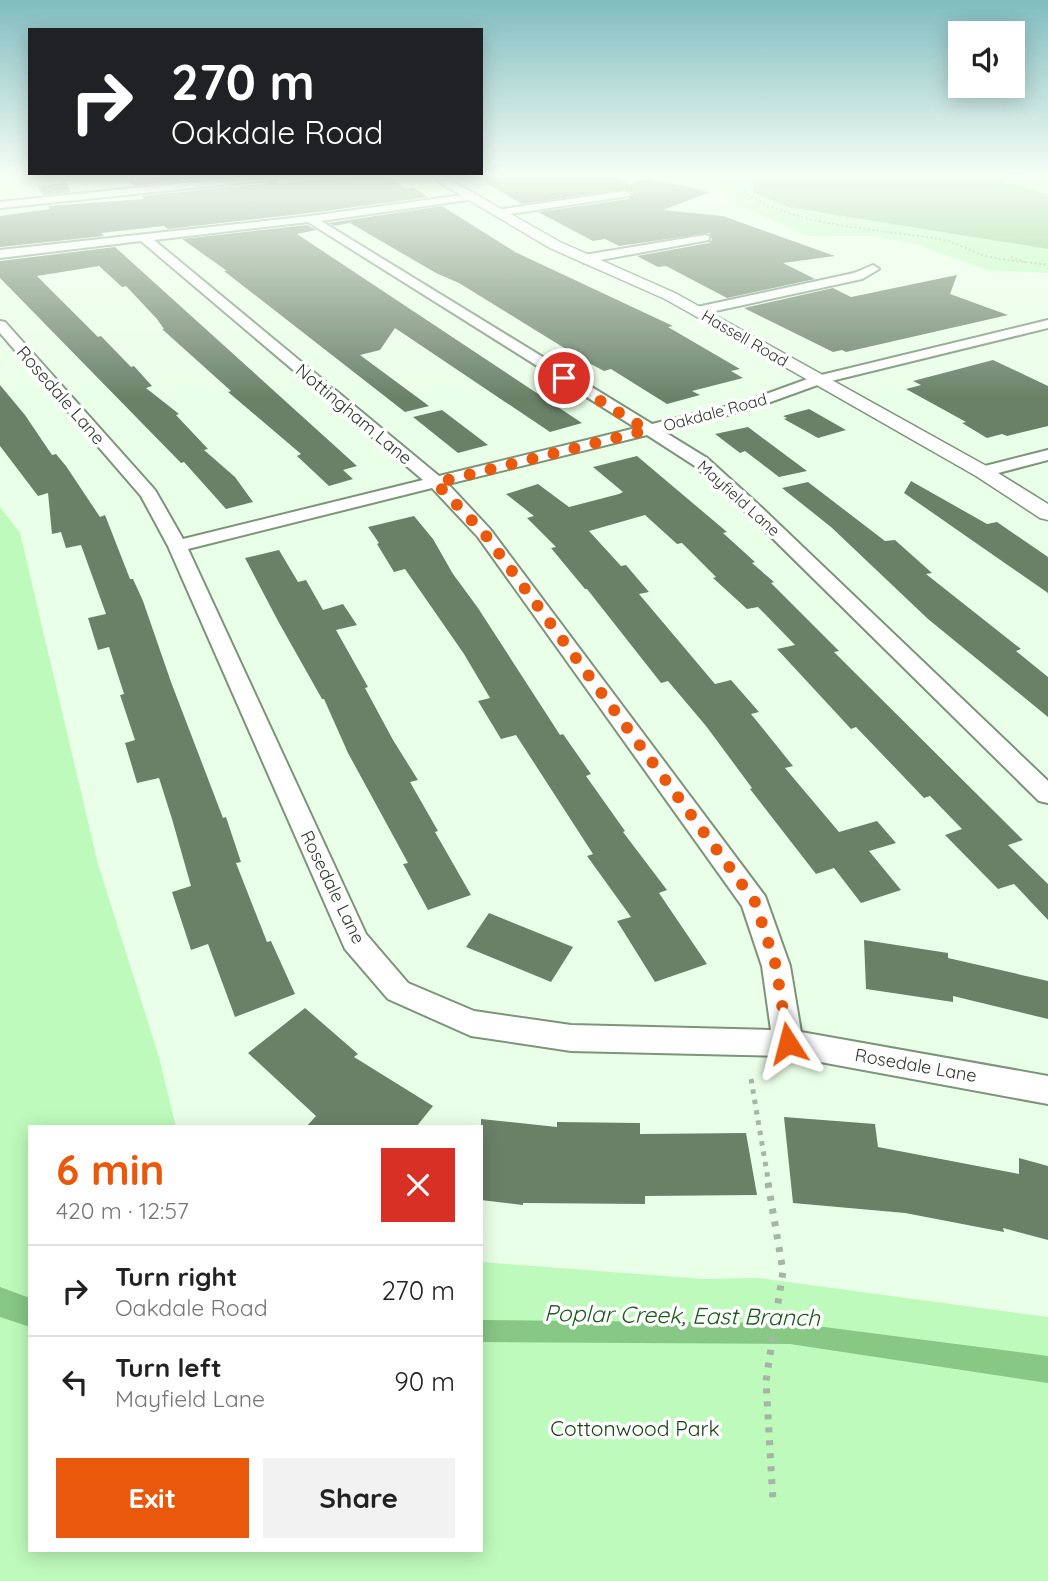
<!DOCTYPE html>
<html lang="en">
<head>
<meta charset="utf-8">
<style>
	body { margin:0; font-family:Quicksand,sans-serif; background:#f2f2f2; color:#222; height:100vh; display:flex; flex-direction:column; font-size:26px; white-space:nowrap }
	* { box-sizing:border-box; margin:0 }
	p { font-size:23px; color:#767676 }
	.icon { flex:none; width:38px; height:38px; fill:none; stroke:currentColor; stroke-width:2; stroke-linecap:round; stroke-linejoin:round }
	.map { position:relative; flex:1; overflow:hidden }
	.drawer { position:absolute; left:28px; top:1125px; width:455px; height:427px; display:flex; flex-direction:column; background:#fff; border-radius:0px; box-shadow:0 4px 18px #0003 }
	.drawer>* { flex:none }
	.top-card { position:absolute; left:28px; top:28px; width:455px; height:147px; border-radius:0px; box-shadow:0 4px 18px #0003; background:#202124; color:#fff; overflow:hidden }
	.controls { position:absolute; left:948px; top:21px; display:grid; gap:14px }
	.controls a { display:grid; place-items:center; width:77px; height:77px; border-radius:0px; background:#fff; box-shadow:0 4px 18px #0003; font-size:35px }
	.pin { position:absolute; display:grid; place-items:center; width:60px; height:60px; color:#fff; margin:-30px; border:4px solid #fff; border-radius:50%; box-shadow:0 2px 7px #0007 }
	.me { position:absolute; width:77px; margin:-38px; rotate:351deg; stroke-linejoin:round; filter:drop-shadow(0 0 5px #0008) }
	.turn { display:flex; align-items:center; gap:24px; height:147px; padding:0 28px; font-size:32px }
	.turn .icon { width:91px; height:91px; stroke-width:2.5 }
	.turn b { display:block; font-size:49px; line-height:60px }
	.round { display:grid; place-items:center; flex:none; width:74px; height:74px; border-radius:0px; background:#f2f2f2 }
	.head { display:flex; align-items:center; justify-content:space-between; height:119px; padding:0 28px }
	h1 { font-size:42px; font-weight:800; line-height:52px; color:#ea580c }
	.action { display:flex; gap:14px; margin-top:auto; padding:14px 28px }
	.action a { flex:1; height:80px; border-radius:0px; background:#ea580c; color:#fff; font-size:28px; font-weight:800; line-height:80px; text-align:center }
	.action a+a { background:#f2f2f2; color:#222 }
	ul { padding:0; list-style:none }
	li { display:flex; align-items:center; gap:21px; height:91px; padding:0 28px; border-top:2px solid #e0e0e0 }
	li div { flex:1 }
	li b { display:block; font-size:26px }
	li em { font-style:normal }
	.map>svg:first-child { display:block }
	.green { fill:#befabb }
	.water { fill:#87c884 }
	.building { fill:#6a8168 }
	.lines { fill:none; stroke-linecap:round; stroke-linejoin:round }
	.minor-casing { stroke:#7c947a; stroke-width:4 }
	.tertiary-casing { stroke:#7c947a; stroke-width:3 }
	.path-far2 { stroke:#a5b6a4; stroke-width:2; stroke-dasharray:2 2.5; stroke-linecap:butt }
	.path-far1 { stroke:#a5b6a4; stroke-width:5; stroke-dasharray:4.5 6; stroke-linecap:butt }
	.path { stroke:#a5b6a4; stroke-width:7; stroke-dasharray:5 8; stroke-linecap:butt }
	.minor { fill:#fff; fill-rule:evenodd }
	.tertiary { fill:#fff; fill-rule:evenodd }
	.route { stroke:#ea580c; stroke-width:12; stroke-dasharray:0 21.6 }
	.labels { text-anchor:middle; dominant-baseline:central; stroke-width:7; stroke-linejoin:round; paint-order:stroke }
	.far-street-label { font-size:16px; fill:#2e382d; stroke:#fff }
	.street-label { font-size:18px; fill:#2e382d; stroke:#fff }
	.near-park-label { font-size:21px; fill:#103e11; stroke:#fff }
	.near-water-label { font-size:23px; font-style:italic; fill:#195b1b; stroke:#fff }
</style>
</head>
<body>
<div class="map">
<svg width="1048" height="1581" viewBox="0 0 1048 1581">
	<rect width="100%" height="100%" fill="#eaffe8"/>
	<!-- green -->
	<g class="green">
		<path d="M716,177H1048V273L988,270L913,243L871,236H808L734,203L716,183Z"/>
		<path d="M0,507L20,533L98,864L159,1057L176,1127H30V1550H481V1262L704,1279L759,1278L1048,1317V1581H0Z"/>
	</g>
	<!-- water -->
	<g class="water">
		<path d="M752,177H978L1022,186L1048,195V249L788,207L754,193Z"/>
		<path d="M0,1287L30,1298V1327L0,1317Z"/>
		<path d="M481,1320L793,1323L1048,1356V1383L790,1344L481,1342Z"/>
	</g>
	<!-- building -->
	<g class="building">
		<path d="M153,177H215L134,186L129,180Z"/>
		<path d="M346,177H389L406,189L414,188L428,197L310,213L168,229L164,226L101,233L104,236L0,247V216L50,209L48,206L144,199L142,196L270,183L277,178L278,184Z"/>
		<path d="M476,177H622L628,185L649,178L710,192L663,210L723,216L835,256L783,263L815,279L727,298L666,266L658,267L637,256L709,243L712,240L710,233L619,246L605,239L593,241L538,212L629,199L633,193L626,189L522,204Z"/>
		<path d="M62,183H66L71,192L43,195L38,186Z"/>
		<path d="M442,206L515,252L673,326L668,327L740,369L731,371L743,378L692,391L700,395L667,404L611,369L604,371L587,362L459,283L436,273L350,223L334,226L329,223Z"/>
		<path d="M307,225L316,230L297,234L582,423L550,432L395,328L380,350L360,355L429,406L405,412L224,271H227L182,239Z"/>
		<path d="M115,247L357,466L343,470L353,479L329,486L297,456L301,454L228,392L231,391L162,329H164L157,319L126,286L122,287L99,266L37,276L98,337L101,336L131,367L134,366L152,386L146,388L179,414L176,415L208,449L204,450L235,477L253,502L226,509L184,462L181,463L0,278V261Z"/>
		<path d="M957,275L950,294L1008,315L846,352L842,350L833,352L744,308L833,288L851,297Z"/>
		<path d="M993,360L1048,386V426L1007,436L1002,434L987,438L962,423L966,422L906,389L921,385L913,381Z"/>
		<path d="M0,385L25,415L52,455L56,454L66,466L100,517L105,515L130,579H133L143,601L171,682L223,818L226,817L241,862L236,863L267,942L271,941L295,994L235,1017L208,944L191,950L172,892L191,886L172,819L159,778L137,783L125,743L135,740L120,695L124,694L109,647L98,650L88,618L106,614L81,545L66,548L61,532L52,534L48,493L38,496L0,446Z"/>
		<path d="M809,409L846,430L818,438L784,419L787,418L783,416Z"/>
		<path d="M442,410L488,445L458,453L413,417Z"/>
		<path d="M748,427L807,471L779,477L745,451L740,453L715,434Z"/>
		<path d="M637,456L727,532L723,533L755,562L752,563L774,582L771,583L839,651L834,652L1023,840L1008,845L1048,884V920L1014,884L998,889L945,835L962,829L930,796L924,798L856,727L851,729L777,649L795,645L758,607L747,609L713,578L716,577L682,543L677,544L645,515L589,531L621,566L626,565L649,592L639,594L715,684L731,680L759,712L751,714L793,766L785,768L839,832L877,821L896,843L869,851L901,890L861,903L834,868L816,874L750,789L752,788L706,726L668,681L661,683L587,589H585L551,548L556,547L527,518L534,516L506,494L538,484L569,507L619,494L623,492L593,467Z"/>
		<path d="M911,481L987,524L997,522L1048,557V593L904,493Z"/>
		<path d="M808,482L885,541L895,540L932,573L926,574L1021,649L1016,651L1048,677V717L928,619L831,527L782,488Z"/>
		<path d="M414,516L433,539L453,574L478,608L560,735L563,734L591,774L586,776L625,831L623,832L667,890L659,893L707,964L655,982L617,921L631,917L587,856L593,854L516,735L501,739L478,701L490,698L464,654L405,569L394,572L377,544L379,543L368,527Z"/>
		<path d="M279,550L298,582L306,580L323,610L343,604L357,625L336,630L368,687L365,688L393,740L418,780L410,782L438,831L435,832L471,895L428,910L403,864L408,863L348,753L324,699H322L278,621L245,558Z"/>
		<path d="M489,913L573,947L551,982L466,947Z"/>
		<path d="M864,940L948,953V958L1048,981V1019L953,996V1002L866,989Z"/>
		<path d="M305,1008L358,1054L354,1057L433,1106L416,1127H306L316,1116L248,1053Z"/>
		<path d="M784,1117L875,1124L878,1147L1019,1174V1158L1048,1166V1240L1003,1228L1004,1232L905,1213L793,1203Z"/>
		<path d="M481,1119L557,1127V1122L640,1123V1134L746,1133L757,1195L645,1196V1204L523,1203V1205L481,1200Z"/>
	</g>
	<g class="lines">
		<defs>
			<g id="minor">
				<path d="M241,177H275L270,180L0,208V202Z"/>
				<path d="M625,191L630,194L629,196L497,216L492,213L497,210Z"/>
				<path d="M470,194L474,195V199L321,221L652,424L741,403L813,377L1048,320V328L823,383L751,409L663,431L707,458L761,507L1048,781V803L1039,801L749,515L695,466L647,435L448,484L490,529L765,896L790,966L801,1032L1048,1076V1104L788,1056L571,1051L471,1036L388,999L345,949L168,546L141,496L0,333V321L5,322L155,490L183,539L423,480L141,241L0,258V250L310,216ZM308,222L636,428L439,476L154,240ZM432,488L478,537L742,906L762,966L771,1030L571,1025L474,1011L408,983L366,934L188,549Z"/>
				<path d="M705,235L709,236V240L584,263L578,259L584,255Z"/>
				<path d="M873,265L879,269L862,279L697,315L690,311L697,307L854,273Z"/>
				<path d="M1048,450V460L983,477L975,472L977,468Z"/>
			</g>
			<path id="tertiary" d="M430,177H445L560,242L675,293L990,468L1048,504V520L1040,518L976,476L715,327L665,299L550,248Z"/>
		</defs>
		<!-- minor casing -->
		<use href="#minor" class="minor-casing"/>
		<!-- tertiary casing -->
		<use href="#tertiary" class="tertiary-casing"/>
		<!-- path-far2 -->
		<g class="path-far2">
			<path d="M727,177C773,227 875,228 939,239C957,242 972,253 990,257C1009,261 1029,262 1048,265"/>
			<path d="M1011,257L1025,262"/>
		</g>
		<!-- path-far1 -->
		<path class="path-far1" d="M751,1079L769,1185"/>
		<!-- path -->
		<path class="path" d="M768,1183L783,1271L766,1381L773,1501"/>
		<!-- minor -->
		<use href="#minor" class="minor"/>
		<!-- tertiary -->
		<use href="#tertiary" class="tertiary"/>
	</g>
	<!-- sky -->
	<linearGradient id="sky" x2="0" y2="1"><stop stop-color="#81bcc0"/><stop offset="0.44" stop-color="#f6fff5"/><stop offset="1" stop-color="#f6fff5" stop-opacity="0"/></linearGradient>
	<rect width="1048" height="398" fill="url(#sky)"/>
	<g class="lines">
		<!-- route -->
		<path class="route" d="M564,378L647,430L436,483L484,533L755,902L776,966L788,1043"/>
	</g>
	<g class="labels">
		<!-- far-street labels -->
		<g class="far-street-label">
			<text transform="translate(745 338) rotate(30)">Hassell Road</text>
			<text transform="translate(715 412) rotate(-15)">Oakdale Road</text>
			<text transform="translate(739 498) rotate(42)">Mayfield Lane</text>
		</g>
		<!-- street labels -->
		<g class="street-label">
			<text transform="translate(61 395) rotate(49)">Rosedale Lane</text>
			<text transform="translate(354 414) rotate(40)">Nottingham Lane</text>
			<text transform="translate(333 887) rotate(64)">Rosedale Lane</text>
			<text transform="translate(916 1065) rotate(10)">Rosedale Lane</text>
		</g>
		<!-- near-park labels -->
		<g class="near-park-label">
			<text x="635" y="1428">Cottonwood Park</text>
		</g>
		<!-- near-water labels -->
		<g class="near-water-label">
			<text transform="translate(682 1315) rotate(1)">Poplar Creek, East Branch</text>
		</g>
	</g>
</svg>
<div class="controls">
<a><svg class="icon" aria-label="sound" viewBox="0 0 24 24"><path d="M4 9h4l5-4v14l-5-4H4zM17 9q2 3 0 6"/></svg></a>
</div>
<div class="pin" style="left:564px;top:378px;background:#d93025"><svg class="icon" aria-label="arrive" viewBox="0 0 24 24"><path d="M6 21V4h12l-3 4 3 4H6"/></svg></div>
<svg class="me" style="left:788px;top:1043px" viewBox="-20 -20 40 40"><path d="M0-17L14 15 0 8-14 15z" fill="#ea580c" stroke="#fff" stroke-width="4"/></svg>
<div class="top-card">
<div class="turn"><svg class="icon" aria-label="right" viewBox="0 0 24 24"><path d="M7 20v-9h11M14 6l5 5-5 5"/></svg><div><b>270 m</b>Oakdale Road</div></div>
</div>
<section class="drawer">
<div class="head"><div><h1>6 min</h1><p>420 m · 12:57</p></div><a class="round" style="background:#d93025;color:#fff"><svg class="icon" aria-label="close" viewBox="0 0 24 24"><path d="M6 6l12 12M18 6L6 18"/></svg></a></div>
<ul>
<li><svg class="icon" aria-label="right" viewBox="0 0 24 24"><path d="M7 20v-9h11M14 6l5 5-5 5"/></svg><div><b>Turn right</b><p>Oakdale Road</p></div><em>270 m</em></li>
<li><svg class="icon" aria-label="left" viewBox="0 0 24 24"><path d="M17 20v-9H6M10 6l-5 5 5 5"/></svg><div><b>Turn left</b><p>Mayfield Lane</p></div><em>90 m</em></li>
</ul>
<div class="action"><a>Exit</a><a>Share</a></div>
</section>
</div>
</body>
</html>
